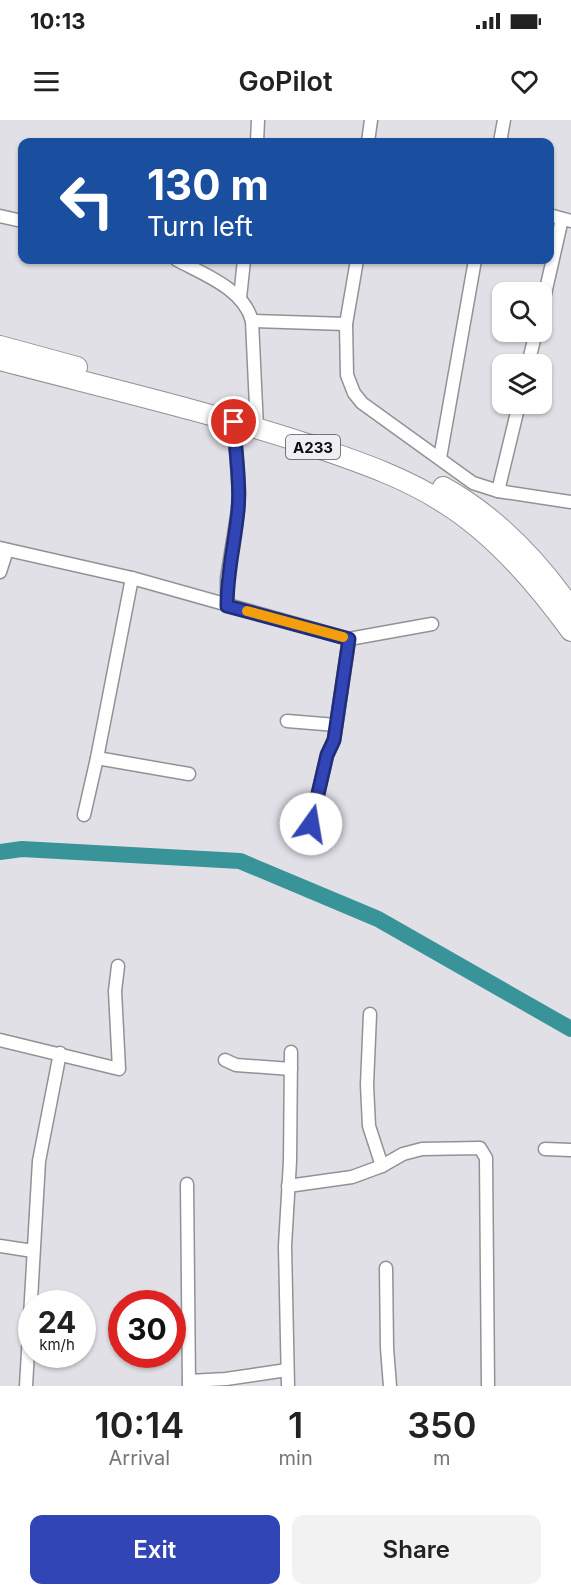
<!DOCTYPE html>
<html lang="en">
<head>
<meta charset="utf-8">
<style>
	body { margin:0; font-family:Inter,sans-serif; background:#f2f2f2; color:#222; height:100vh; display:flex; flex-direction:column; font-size:22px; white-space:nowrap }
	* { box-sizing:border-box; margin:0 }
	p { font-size:20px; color:#767676 }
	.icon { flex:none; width:33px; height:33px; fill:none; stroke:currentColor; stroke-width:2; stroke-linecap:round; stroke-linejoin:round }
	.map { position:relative; height:1266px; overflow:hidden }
	.panel { display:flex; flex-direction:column; background:#fff; flex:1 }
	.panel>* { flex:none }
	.guide { position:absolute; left:18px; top:18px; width:536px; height:126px; border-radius:12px; box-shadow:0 2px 4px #0004; background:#1a4fa0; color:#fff; overflow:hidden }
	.fabs { position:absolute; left:492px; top:162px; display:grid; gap:12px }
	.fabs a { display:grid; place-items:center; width:60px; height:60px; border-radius:12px; background:#fff; box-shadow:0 2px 4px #0004; font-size:30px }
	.speed { position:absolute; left:18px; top:1170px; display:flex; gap:12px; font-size:30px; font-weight:700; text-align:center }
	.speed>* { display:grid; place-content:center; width:78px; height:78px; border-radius:50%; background:#fff; box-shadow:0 2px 4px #0004; line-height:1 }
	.speed small { font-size:15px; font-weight:400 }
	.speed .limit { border:9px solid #d22; background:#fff; color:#111 }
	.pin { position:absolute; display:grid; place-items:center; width:51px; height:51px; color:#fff; margin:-26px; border:3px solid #fff; border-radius:50%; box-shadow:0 2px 6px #0007 }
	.me { position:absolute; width:66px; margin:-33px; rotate:13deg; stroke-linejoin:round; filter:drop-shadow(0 0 4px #0008) }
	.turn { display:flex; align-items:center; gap:21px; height:126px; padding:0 30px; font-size:27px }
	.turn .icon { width:78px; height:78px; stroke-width:2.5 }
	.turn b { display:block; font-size:42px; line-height:51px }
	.eta { display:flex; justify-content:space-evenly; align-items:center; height:102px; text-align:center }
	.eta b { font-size:36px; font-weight:600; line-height:42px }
	.button { display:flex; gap:12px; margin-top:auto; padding:12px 30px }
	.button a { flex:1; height:69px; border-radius:12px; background:#3245b7; color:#fff; font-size:24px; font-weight:600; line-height:69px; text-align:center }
	.button a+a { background:#f2f2f2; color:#222 }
	.status { display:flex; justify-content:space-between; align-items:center; height:42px; padding:0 30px; background:#fff; direction:ltr }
	.status svg { height:16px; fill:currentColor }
	header { display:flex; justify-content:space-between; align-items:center; height:78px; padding:0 30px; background:#fff; font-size:27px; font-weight:600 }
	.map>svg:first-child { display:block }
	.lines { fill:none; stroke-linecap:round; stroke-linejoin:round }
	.river { stroke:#389498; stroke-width:16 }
	.minor-casing { stroke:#929197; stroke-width:15 }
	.trunk-casing { stroke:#929197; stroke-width:22 }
	.minor { stroke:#fff; stroke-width:12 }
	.trunk { stroke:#fff; stroke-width:20 }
	.route-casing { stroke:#202d77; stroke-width:15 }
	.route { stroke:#3245b7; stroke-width:10 }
	.slow { stroke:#f59e0b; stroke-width:10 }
	.labels { text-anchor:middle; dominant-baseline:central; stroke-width:6; stroke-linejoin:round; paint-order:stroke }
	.shield { fill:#efeef4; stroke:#505053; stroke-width:1.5 }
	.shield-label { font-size:15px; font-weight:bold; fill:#0c0c0e }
</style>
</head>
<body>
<div class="status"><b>10:13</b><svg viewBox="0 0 49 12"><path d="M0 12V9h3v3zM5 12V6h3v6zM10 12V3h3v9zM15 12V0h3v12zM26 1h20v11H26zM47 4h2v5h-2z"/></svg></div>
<header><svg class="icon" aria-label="menu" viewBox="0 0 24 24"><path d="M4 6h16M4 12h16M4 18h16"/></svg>GoPilot<svg class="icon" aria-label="heart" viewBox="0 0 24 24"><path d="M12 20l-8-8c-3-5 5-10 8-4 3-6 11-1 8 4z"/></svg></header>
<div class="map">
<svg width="571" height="1266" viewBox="0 0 571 1266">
	<rect width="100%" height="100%" fill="#e1e0e7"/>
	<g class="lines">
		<!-- river -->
		<path class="river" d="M0,732L22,729L240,741L378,799L571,909"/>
		<defs>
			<g id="minor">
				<path d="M257,22L258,0"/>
				<path d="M368,22L371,0"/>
				<path d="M500,22L504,0"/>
				<path d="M549,95L571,101"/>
				<path d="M0,96L22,101"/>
				<path d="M177,140C203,154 244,169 252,201L257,308"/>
				<path d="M357,140L346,204L347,255L354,273L362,283L473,363L498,371L571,382"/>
				<path d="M240,178L244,140"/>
				<path d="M542,187L562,99"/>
				<path d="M252,201L346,204"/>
				<path d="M528,244L536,212"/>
				<path d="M440,338L475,140"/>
				<path d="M498,371L519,284"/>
				<path d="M0,428L132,458L349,519L432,504"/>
				<path d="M0,452L7,430"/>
				<path d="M227,486V458L238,390L239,373L234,302"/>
				<path d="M287,601L336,605"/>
				<path d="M97,638L189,654"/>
				<path d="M84,695L97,638L132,458"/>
				<path d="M311,704L327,635L334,620L349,519"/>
				<path d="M370,894L367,965L369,1006L382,1046"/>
				<path d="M0,920L119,949L115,871L118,846"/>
				<path d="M225,940L236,945L291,949"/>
				<path d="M545,1029L571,1030"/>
				<path d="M187,1064L189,1266"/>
				<path d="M288,1066L352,1057L382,1046L403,1034L422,1029L480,1028L486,1038L488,1266"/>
				<path d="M0,1126L33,1131"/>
				<path d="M386,1148L387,1228L390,1266"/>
				<path d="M189,1261L226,1259L287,1250"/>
				<path d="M26,1266L39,1041L60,933"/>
				<path d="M288,1266L285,1126L290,1041L291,932"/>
			</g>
			<g id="trunk">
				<path d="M0,226L77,247"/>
				<path d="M0,240C102,267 206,291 307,324C353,340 403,356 444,383C494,414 537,464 571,511"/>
				<path d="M443,367C494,395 538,441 571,488"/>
			</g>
		</defs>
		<!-- minor casing -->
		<use href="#minor" class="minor-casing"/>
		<!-- trunk casing -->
		<use href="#trunk" class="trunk-casing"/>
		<!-- minor -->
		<use href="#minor" class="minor"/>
		<!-- trunk -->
		<use href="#trunk" class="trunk"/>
	</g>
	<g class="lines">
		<defs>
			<path id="route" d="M234,302C235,331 241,361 238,390C235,423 227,452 227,486L349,519L334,620L327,635L311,704"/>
		</defs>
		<!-- route casing -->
		<use href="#route" class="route-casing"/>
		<!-- route -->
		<use href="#route" class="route"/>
		<!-- slow -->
		<path class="slow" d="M247,491L343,517"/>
	</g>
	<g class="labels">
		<!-- shield labels -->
		<rect class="shield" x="286" y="315" width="54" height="24" rx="4.5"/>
		<g class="shield-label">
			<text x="313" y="327">A233</text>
		</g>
	</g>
</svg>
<div class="fabs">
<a><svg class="icon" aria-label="search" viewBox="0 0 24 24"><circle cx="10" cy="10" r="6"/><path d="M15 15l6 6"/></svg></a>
<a><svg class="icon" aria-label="layers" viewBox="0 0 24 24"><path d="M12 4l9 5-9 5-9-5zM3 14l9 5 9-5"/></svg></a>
</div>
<div class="speed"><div>24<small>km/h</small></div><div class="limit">30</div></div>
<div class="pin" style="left:234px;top:302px;background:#d93025"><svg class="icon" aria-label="arrive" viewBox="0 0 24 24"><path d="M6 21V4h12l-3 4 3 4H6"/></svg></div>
<svg class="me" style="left:311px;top:704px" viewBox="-20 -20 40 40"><circle r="19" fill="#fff"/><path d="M0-13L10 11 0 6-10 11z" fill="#3245b7"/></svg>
<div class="guide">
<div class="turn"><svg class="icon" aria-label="left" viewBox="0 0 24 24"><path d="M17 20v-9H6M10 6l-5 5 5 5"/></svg><div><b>130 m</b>Turn left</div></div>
</div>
</div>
<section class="panel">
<div class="eta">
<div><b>10:14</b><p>Arrival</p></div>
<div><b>1</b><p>min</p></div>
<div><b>350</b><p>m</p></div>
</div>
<div class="button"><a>Exit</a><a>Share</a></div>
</section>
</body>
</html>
